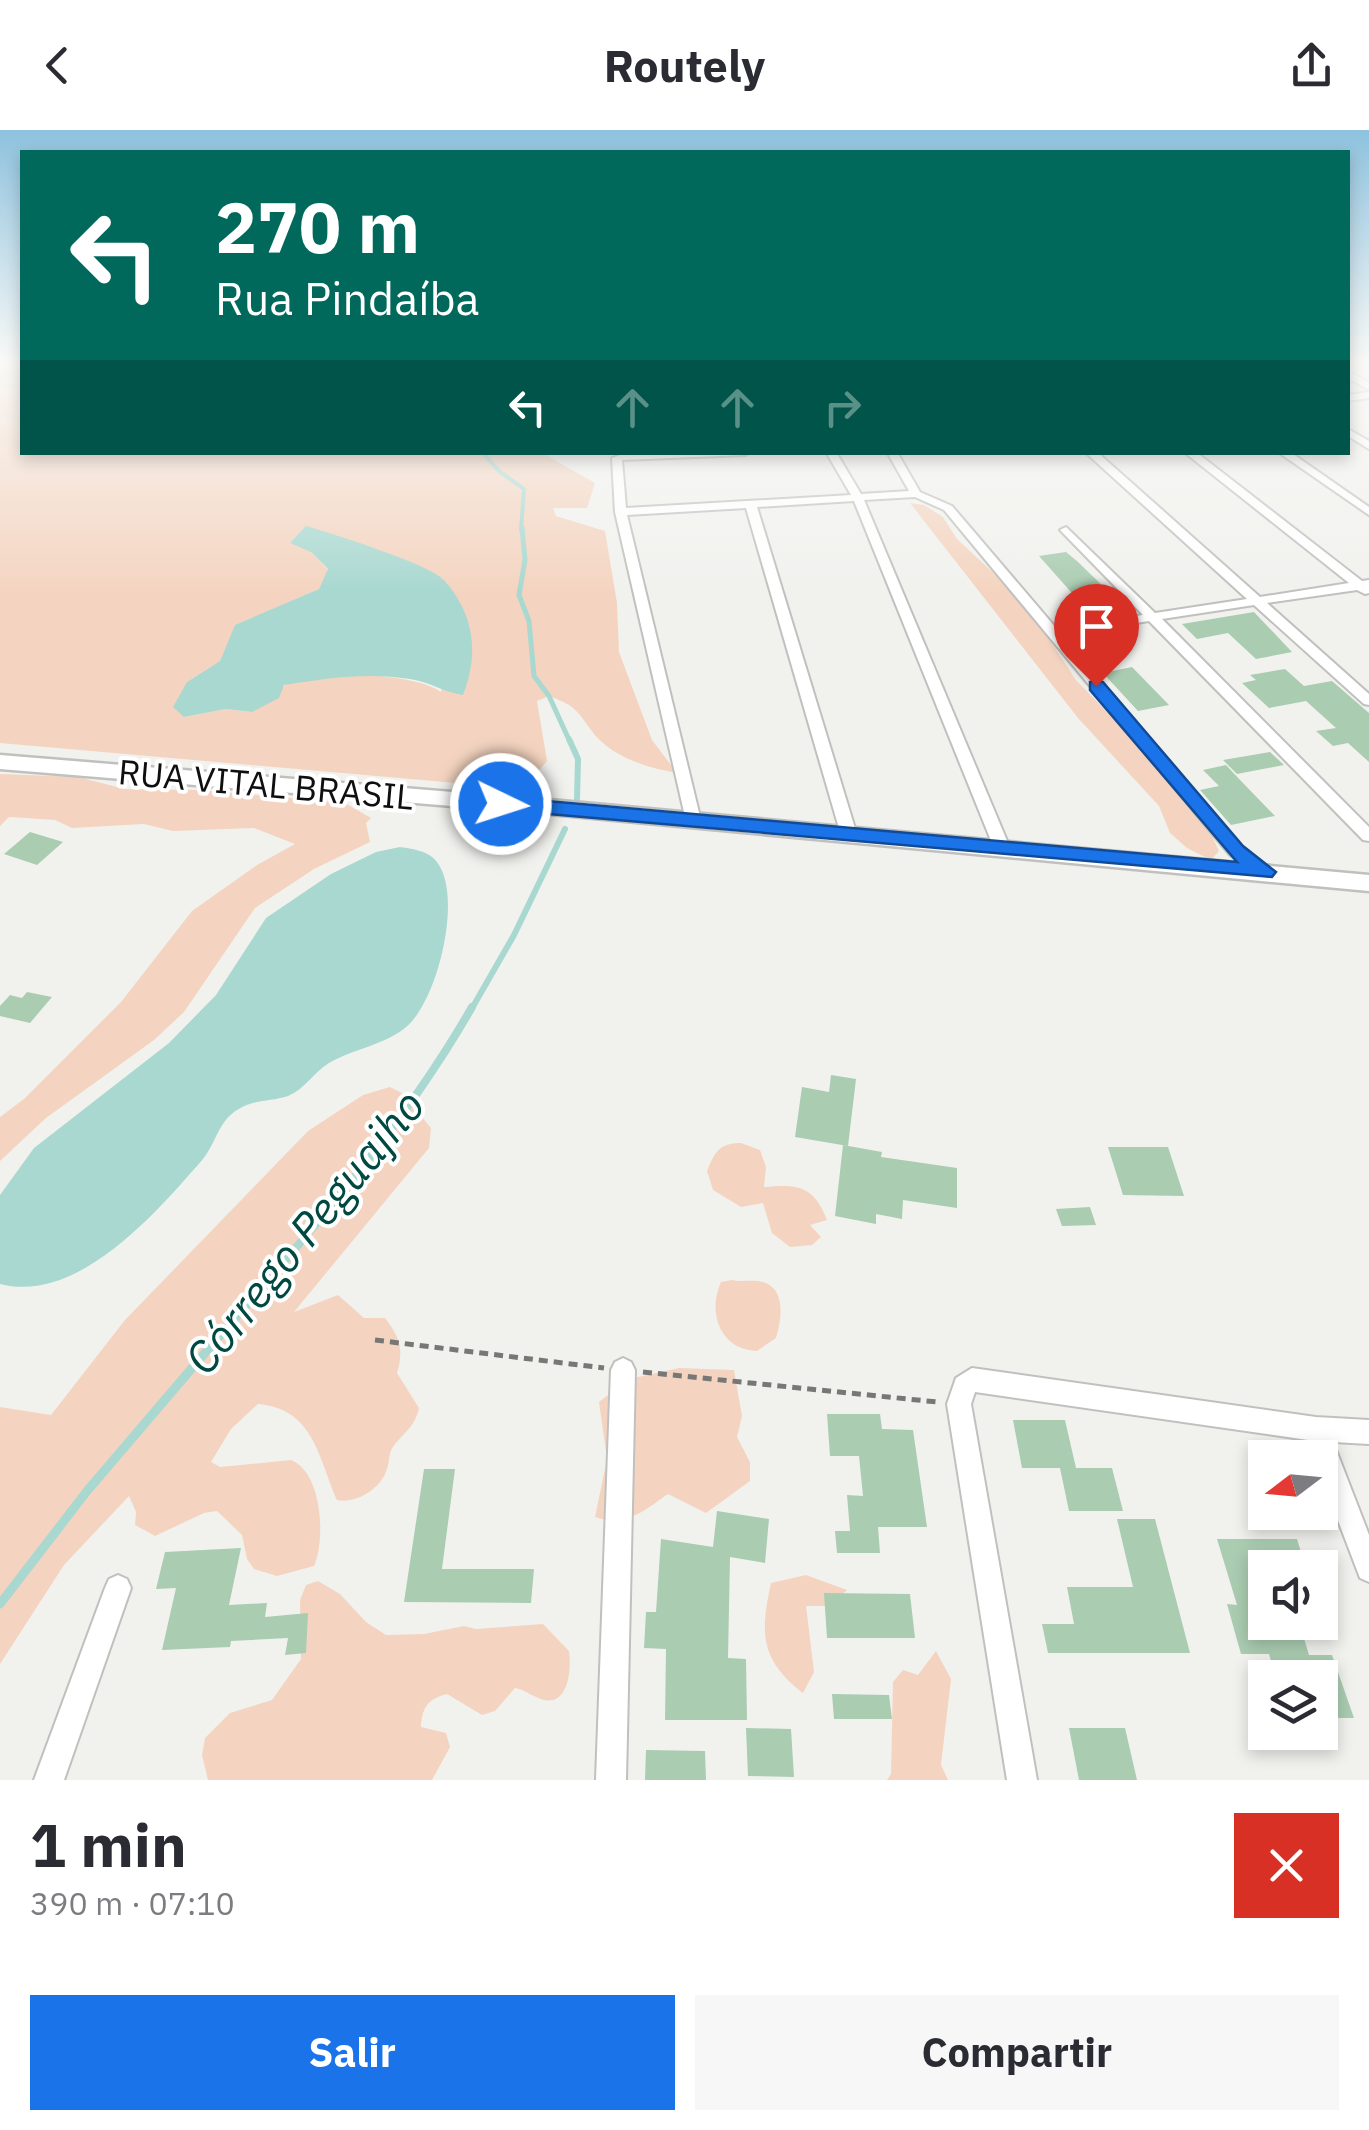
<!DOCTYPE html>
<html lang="es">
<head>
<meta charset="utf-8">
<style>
	body { margin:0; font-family:"IBM Plex Sans",sans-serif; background:#f7f7f7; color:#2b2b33; height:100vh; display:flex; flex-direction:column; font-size:38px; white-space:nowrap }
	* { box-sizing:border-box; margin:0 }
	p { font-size:32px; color:#7c7c81 }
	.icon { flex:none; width:55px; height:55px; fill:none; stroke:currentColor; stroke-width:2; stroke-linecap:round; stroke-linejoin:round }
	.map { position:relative; height:1650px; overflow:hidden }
	.details { display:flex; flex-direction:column; background:#fff; flex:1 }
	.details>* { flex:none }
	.banner { position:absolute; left:20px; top:20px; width:1330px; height:305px; border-radius:0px; box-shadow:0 5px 15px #0003; background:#00695c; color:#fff; overflow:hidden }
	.needle { width:65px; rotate:254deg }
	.controls { position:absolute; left:1248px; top:1310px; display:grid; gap:20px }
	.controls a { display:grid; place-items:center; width:90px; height:90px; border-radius:0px; background:#fff; box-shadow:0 5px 15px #0003; font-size:50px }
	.pin { position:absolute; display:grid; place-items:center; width:85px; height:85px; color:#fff; margin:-102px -42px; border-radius:50% 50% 50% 0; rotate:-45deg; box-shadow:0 0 10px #0007 }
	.pin .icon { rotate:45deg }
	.me { position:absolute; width:110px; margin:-55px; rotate:94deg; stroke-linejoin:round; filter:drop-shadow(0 0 8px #0008) }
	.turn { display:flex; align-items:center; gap:35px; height:210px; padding:0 30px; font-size:45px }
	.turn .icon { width:130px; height:130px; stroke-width:2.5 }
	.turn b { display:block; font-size:70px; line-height:85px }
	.lanes { display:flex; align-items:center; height:95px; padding:0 30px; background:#0003; justify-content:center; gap:50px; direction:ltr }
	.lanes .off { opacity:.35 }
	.round { display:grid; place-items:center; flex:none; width:105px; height:105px; border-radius:0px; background:#f7f7f7 }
	.head { display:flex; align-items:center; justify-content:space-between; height:170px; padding:0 30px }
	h1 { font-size:60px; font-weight:700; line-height:75px }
	.action { display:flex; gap:20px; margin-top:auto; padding:20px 30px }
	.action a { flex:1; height:115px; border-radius:0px; background:#1a73e8; color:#fff; font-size:40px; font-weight:700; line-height:115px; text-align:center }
	.action a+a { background:#f7f7f7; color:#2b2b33 }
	header { display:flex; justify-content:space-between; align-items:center; height:130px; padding:0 30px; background:#fff; font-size:45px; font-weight:700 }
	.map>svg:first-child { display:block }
	.green { fill:#f4d4c0; fill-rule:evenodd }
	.water { fill:#a8d8d0 }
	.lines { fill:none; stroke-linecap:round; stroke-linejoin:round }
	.stream-far4 { stroke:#a8d8d0; stroke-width:4 }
	.stream-far3 { stroke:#a8d8d0; stroke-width:5 }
	.stream-far2 { stroke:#a8d8d0; stroke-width:6 }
	.stream-far1 { stroke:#a8d8d0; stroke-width:8 }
	.stream { stroke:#a8d8d0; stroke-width:9 }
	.building { fill:#aaccb1 }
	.minor-casing { stroke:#c0c1be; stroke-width:4 }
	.secondary-casing { stroke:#c0c1be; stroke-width:5 }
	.path { stroke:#777875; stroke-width:5; stroke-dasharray:9 6; stroke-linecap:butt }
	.minor { fill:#fff; fill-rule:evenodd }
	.secondary { fill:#fff; fill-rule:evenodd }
	.route { fill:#1a73e8; stroke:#114b97; stroke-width:2.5 }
	.labels { text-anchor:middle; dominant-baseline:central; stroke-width:8; stroke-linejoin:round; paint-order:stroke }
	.street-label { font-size:35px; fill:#0e0f0e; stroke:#fff }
	.near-water-label { font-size:45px; font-style:italic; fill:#004941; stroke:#fff }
</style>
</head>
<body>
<header><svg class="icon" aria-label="back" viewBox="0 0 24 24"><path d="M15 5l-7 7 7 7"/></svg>Routely<svg class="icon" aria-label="share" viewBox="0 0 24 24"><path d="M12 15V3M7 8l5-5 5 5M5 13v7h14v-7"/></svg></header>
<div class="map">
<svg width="1369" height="1650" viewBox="0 0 1369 1650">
	<rect width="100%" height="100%" fill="#f1f2ee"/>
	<!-- green -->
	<g class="green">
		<path d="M0,233H22V322L553,323L546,325L595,353L587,378H553L556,386L605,401L617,473L619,522L652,610L677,643C648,638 610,627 591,600C576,579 575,576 549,566L537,571L547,631L534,646L513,658L0,613ZM311,422L442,448L454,468L441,562C412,542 313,539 282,557C271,563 261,574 252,582L226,579L184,587L187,552L220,531L236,495L319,459L328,440Z"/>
		<path d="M910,373L924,375L943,387L957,409L999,448L1043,500L1076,550L1165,641L1206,693L1219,721L1211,730L1187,718L1170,703L1159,676L1078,588Z"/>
		<path d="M0,644L78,647L125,659L200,660L345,673L371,688L366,693L370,712L314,739L255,778L184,882L154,910L46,988L0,1031V987L24,969L121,872L192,781L257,735L295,714L254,698L173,701L144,694L72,698L55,690L9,687L0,696Z"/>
		<path d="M390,957L402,963L431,998L429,1018L294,1182L338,1165L364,1188H385C400,1207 404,1220 397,1243L419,1278C415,1297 404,1302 393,1317C388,1324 390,1331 387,1339C381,1359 356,1374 337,1370C318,1327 314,1279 258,1274L231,1299L211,1332L220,1337L291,1330C322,1342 326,1408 314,1436L277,1446L254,1439L247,1429L242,1405L217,1381L204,1383L155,1406L135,1395L136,1382L129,1366L64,1435L0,1534V1277L51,1285L125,1190L308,1001L363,965Z"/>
		<path d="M741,1013L760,1020L766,1037L764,1057C797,1054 814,1055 827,1090L810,1095L821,1107L812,1115L790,1117L772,1103L763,1073L741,1077L713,1060L707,1041C715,1022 719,1013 741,1013Z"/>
		<path d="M732,1150C741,1152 749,1150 758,1151C787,1155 782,1188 776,1208L757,1221C720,1220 707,1182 721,1152Z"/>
		<path d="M679,1238L734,1240L742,1286L737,1307L750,1332V1351L706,1383L668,1364C645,1380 625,1398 595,1387L607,1329L599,1272L629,1249Z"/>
		<path d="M806,1445L847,1460L830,1476H806L814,1542L803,1563C760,1530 760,1503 771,1453Z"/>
		<path d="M318,1451L340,1464L366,1492L386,1505L424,1504L464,1496L476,1499L543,1494L569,1521C572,1540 568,1583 536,1567C527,1563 525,1560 515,1558L495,1581L482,1585L447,1564C428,1569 422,1577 421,1597L446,1603L450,1617L432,1650H208L202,1625L205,1608L230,1583L272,1570L301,1529L300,1470L306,1455Z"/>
		<path d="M936,1521L951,1549L941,1635L948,1650H887L891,1644L893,1552L903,1540L918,1545Z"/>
	</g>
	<!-- water -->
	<g class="water">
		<path d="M306,396C331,403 429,434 444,450C475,485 479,524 463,565C443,562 430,552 410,549C367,542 327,548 284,555L279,568L252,582L226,579L184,587L173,577L187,552L220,531L235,495L319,459L328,439L311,422L290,413Z"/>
		<path d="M400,717C414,719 431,721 439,735C462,771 437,873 405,898C384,915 353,919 329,933C314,942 305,959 288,966C270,972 254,969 237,980C218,992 216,1013 203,1029C156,1083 78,1174 0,1154V1065L34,1018L169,913L216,865L266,788L331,744L376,722Z"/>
	</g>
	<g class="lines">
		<!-- stream-far4 -->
		<path class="stream-far4" d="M482,322L499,341L524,359L521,400"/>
		<!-- stream-far3 -->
		<path class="stream-far3" d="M522,398L525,430L519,465L529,491L534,546L549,566L570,612"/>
		<!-- stream-far2 -->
		<g class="stream-far2">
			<path d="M569,609L578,629L577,671"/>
			<path d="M471,880L514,805L565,699"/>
		</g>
		<!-- stream-far1 -->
		<path class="stream-far1" d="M208,1220C302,1111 400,1003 472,877"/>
		<!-- stream -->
		<path class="stream" d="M0,1474L87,1361L210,1217"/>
	</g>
	<!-- building -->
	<g class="building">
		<path d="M1066,422L1078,432L1113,466L1079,471L1039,426Z"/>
		<path d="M1254,482L1292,522L1256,529L1228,503L1197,509L1182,494Z"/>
		<path d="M1132,537L1169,575L1138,581L1103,543Z"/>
		<path d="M1285,539L1304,556L1332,551L1369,583V632L1348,613L1333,616L1316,601L1336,598L1306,571L1269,578L1242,553L1256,550L1250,545Z"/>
		<path d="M1270,622L1284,635L1237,644L1223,630Z"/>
		<path d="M1226,635L1241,651L1275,686L1231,695L1200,660L1219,656L1203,640Z"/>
		<path d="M30,702L63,712L37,735L4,724Z"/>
		<path d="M27,862L52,867L30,893L0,886V876L10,865L22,868Z"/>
		<path d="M831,945L856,949L848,1016L795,1007L802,957L829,962Z"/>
		<path d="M843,1015L882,1022L881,1027L957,1038V1078L903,1070L902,1089L876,1084V1094L835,1086Z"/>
		<path d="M1108,1017H1168L1184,1066L1123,1065Z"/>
		<path d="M1090,1077L1096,1095L1062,1096L1056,1079Z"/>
		<path d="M827,1284H880L882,1299L913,1300L927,1397H878L880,1423H837L835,1401H850L847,1365L863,1366L859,1326H830Z"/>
		<path d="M1013,1290H1065L1076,1338H1112L1123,1381H1069L1060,1338H1022Z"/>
		<path d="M424,1339H455L442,1439H534L531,1473L404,1472Z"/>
		<path d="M717,1381L769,1389L765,1433L730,1427L728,1528L746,1529L747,1590H665L666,1519L644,1518L646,1482H656L661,1409L713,1417Z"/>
		<path d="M1117,1389H1155L1190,1523H1048L1042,1494H1074L1067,1457H1133Z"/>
		<path d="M1217,1409H1297L1306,1438H1265V1492H1299L1309,1525H1332L1354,1588H1320V1548H1276L1269,1524H1241L1227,1474L1237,1475Z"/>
		<path d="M241,1418L229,1475L267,1473L265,1487L308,1483L306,1523L285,1525L288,1508L231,1511L230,1517L162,1520L176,1458L156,1459L165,1422Z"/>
		<path d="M824,1463L910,1464L915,1508H827Z"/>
		<path d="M832,1564L889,1565L892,1589H834Z"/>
		<path d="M746,1598L791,1599L794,1647L748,1646Z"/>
		<path d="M1069,1598H1125L1137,1650H1079Z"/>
		<path d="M646,1620L705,1621L706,1650H645Z"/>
	</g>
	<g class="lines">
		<defs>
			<g id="minor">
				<path d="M1348,241L1369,253V260L1348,248Z"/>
				<path d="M1369,262V268L1348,271V265Z"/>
				<path d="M1348,299L1369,311V319L1348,306Z"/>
				<path d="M628,322H750L745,325L622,330L626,378L851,365L826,322H836L861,364L909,361L887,322H897L920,362L952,376L1056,498L1143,485L1062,402L1060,400L1066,397L1155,483L1247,469L1085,322H1097L1260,467L1349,453L1184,322H1196L1362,451L1369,450V463L1365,464L1357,460L1267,473L1369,564V575L1364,574L1254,475L1162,489L1369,697V711L1363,710L1149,491L1061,505L1242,717L1273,742L1271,746H1259L1230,725L944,380L915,367L864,370L1010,718L1008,722H996L994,718L854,371L757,377L857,705L849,710L841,705L746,378L627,385L701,691L699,695H687L615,382L612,328Z"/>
				<path d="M1278,322H1290L1369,377V385Z"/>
				<path d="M623,1228L631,1232L635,1240L626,1650H596L611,1240L615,1232Z"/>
				<path d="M972,1238L1316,1287L1369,1290V1314L1333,1312L1369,1405V1452L1360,1448L1320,1343V1328H1314L1308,1310L975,1262L971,1274L1037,1650H1007L947,1274L956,1248Z"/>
				<path d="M118,1445L127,1449L131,1458L64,1650H34L105,1458L109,1449Z"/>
			</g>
			<path id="secondary" d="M0,625L561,671L1369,745V761L561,685L0,639Z"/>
		</defs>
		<!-- minor casing -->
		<use href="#minor" class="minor-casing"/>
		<!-- secondary casing -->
		<use href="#secondary" class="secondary-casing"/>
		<!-- path -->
		<g class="path">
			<path d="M375,1210L604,1238"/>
			<path d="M643,1242L937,1272"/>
		</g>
		<!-- minor -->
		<use href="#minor" class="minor"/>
		<!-- secondary -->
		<use href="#secondary" class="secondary"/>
	</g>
	<!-- sky -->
	<linearGradient id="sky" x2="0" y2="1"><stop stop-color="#8ec2de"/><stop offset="0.5" stop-color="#f9f9f7"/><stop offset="1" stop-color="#f9f9f7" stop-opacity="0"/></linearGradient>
	<rect width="1369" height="464" fill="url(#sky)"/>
	<!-- route -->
	<path class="route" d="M1096,550L1103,552L1243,716L1276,742L1272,747L501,680L491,674L501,667L1237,732L1090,560V552Z"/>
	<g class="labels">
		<!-- street labels -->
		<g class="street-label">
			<text transform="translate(266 654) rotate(5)">RUA VITAL BRASIL</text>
		</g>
		<!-- near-water labels -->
		<g class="near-water-label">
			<text transform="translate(304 1101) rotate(-51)">Córrego Peguajho</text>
		</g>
	</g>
</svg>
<div class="controls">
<a><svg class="needle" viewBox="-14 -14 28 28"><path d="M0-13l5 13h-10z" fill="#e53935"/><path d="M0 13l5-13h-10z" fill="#7c7c81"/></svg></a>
<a><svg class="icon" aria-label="sound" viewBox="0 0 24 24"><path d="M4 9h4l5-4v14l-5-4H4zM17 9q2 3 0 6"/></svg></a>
<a><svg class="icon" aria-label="layers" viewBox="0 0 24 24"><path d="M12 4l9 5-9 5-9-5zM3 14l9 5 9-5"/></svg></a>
</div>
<div class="pin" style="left:1096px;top:556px;background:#d93025"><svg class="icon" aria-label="arrive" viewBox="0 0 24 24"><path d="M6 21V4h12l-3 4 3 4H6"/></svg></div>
<svg class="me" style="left:501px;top:674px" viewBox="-20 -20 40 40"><circle r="17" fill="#1a73e8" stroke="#fff" stroke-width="3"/><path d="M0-11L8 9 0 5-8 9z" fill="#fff"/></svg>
<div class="banner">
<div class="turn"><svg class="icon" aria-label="left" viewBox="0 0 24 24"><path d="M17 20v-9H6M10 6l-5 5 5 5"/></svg><div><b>270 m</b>Rua Pindaíba</div></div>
<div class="lanes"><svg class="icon" aria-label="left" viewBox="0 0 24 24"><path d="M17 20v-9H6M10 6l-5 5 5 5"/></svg><svg class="icon off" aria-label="ahead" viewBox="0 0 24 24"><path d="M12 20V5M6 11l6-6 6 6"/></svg><svg class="icon off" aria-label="ahead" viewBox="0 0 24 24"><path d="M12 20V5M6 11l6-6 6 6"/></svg><svg class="icon off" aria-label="right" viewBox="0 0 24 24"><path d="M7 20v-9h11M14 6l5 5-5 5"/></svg></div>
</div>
</div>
<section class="details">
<div class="head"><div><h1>1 min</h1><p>390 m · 07:10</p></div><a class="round" style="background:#d93025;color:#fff"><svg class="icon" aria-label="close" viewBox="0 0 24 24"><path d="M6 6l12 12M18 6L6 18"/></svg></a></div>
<div class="action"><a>Salir</a><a>Compartir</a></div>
</section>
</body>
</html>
